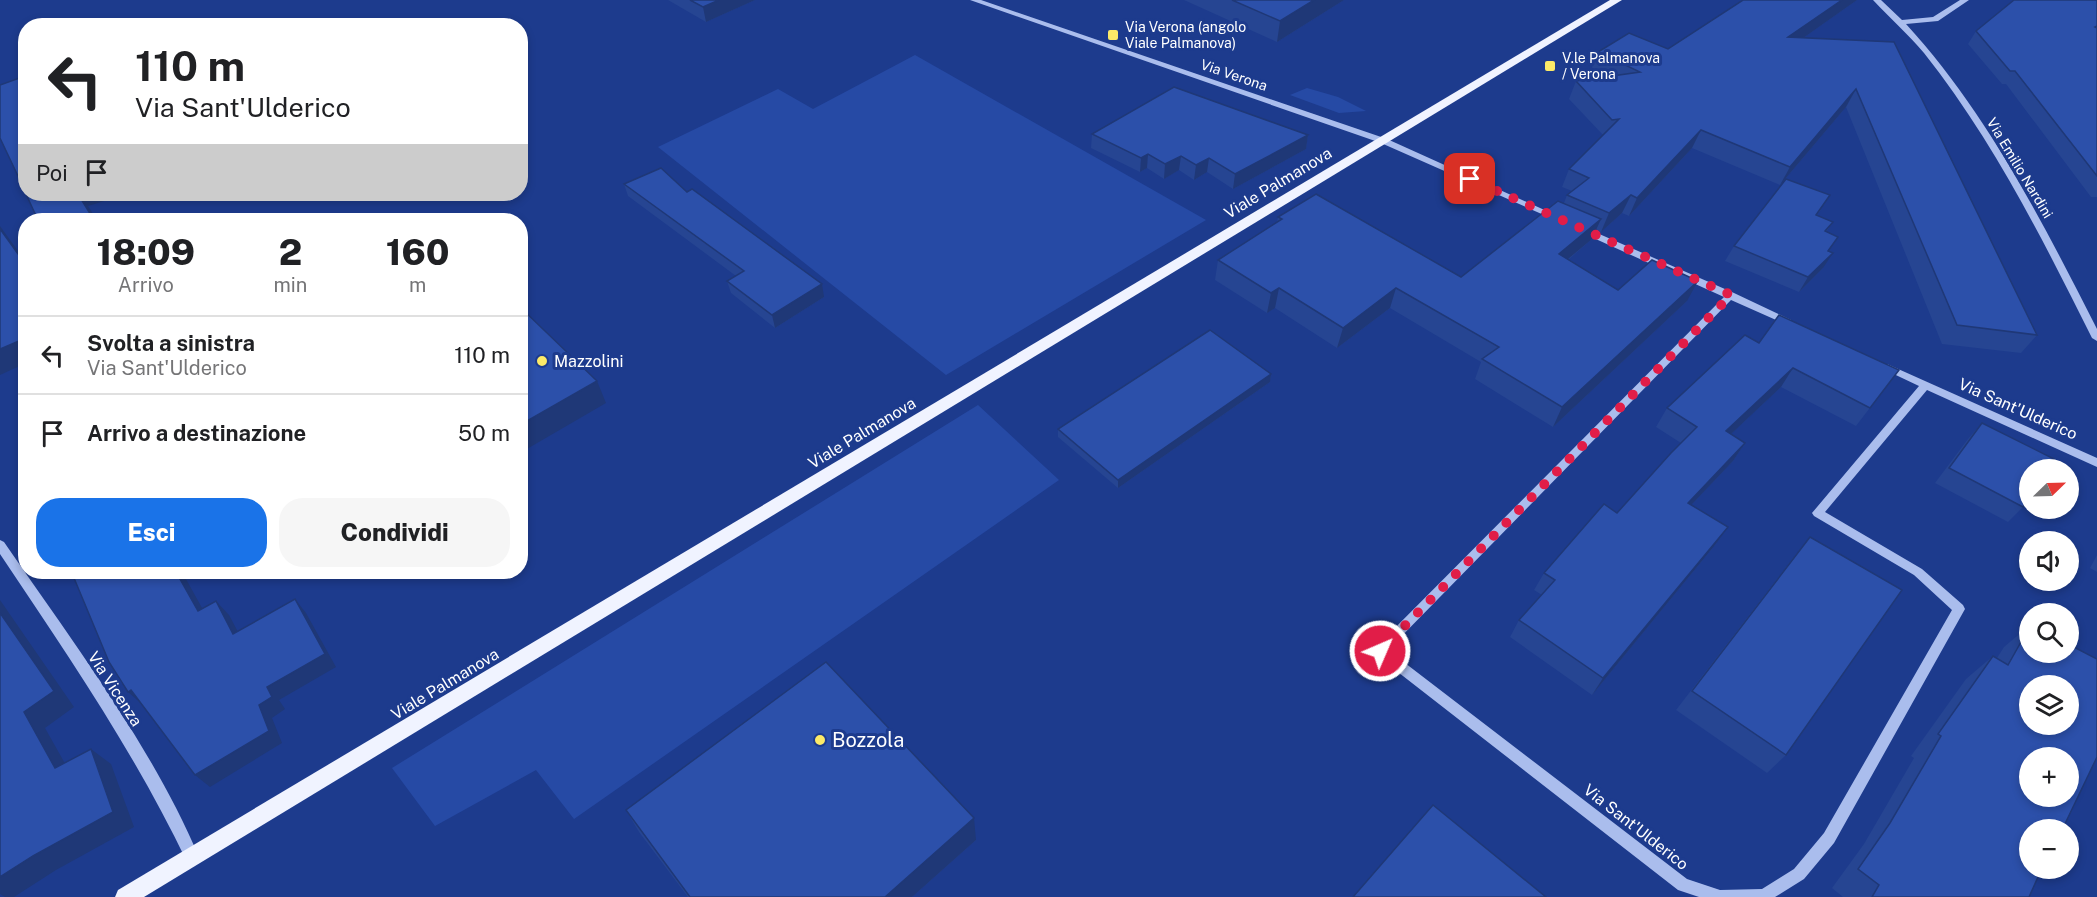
<!DOCTYPE html>
<html lang="it">
<head>
<meta charset="utf-8">
<style>
	body { margin:0; font-family:"Public Sans",sans-serif; background:#f6f6f6; color:#202124; height:100vh; display:flex; flex-direction:column; font-size:22px; white-space:nowrap }
	* { box-sizing:border-box; margin:0 }
	p { font-size:20px; color:#757577 }
	.icon { flex:none; width:33px; height:33px; fill:none; stroke:currentColor; stroke-width:2; stroke-linecap:round; stroke-linejoin:round }
	.map { position:relative; flex:1; overflow:hidden }
	.sheet { position:absolute; left:18px; top:213px; width:510px; height:366px; display:flex; flex-direction:column; background:#fff; border-radius:24px; box-shadow:0 3px 9px #0003 }
	.sheet>* { flex:none }
	.hud { position:absolute; left:18px; top:18px; width:510px; height:183px; border-radius:24px; box-shadow:0 3px 9px #0003; background:#fff; color:#202124; overflow:hidden }
	.needle { width:39px; rotate:67deg }
	.fabs { position:absolute; left:2019px; top:459px; display:grid; gap:12px }
	.fabs a { display:grid; place-items:center; width:60px; height:60px; border-radius:50%; background:#fff; box-shadow:0 3px 9px #0003; font-size:30px }
	.pin { position:absolute; display:grid; place-items:center; width:51px; height:51px; color:#fff; margin:-26px; border-radius:12px; box-shadow:0 3px 9px #0006 }
	.me { position:absolute; width:66px; margin:-33px; rotate:45deg; stroke-linejoin:round; filter:drop-shadow(0 0 4px #0008) }
	.turn { display:flex; align-items:center; gap:21px; height:126px; padding:0 18px; font-size:27px }
	.turn .icon { width:78px; height:78px; stroke-width:2.5 }
	.turn b { display:block; font-size:42px; line-height:51px }
	.then { display:flex; align-items:center; height:57px; padding:0 18px; background:#0003; gap:12px; font-size:22px }
	.eta { display:flex; justify-content:space-evenly; align-items:center; height:102px; text-align:center }
	.eta b { font-size:36px; font-weight:800; line-height:42px }
	.primary-button { display:flex; gap:12px; margin-top:auto; padding:12px 18px }
	.primary-button a { flex:1; height:69px; border-radius:24px; background:#1a73e8; color:#fff; font-size:24px; font-weight:800; line-height:69px; text-align:center }
	.primary-button a+a { background:#f6f6f6; color:#202124 }
	ul { padding:0; list-style:none }
	li { display:flex; align-items:center; gap:18px; height:78px; padding:0 18px; border-top:2px solid #e0e0e0 }
	li div { flex:1 }
	li b { display:block; font-size:22px }
	li em { font-style:normal }
	.map>svg:first-child { display:block }
	.green { fill:#264aa5 }
	.lines { fill:none; stroke-linecap:round; stroke-linejoin:round }
	.minor { fill:#aabded; fill-rule:evenodd }
	.major { fill:#f0f3ff; fill-rule:evenodd }
	.wall { fill:#264592 }
	.shaded-wall { fill:#1f3877 }
	.building { fill:#2c50aa; stroke:#1f3877; stroke-width:1.5; fill-rule:evenodd }
	.route { stroke:#e11d48; stroke-width:10; stroke-dasharray:0 18 }
	.poi-dot { fill:#fcea68; stroke:#1d3b8d; stroke-width:2 }
	.labels { text-anchor:middle; dominant-baseline:central; stroke-width:6; stroke-linejoin:round; paint-order:stroke }
	.far-poi-label { font-size:14px; fill:#fff; stroke:#1d3b8d; text-anchor:start }
	.far-street-label { font-size:14px; fill:#fff; stroke:#1d3b8d }
	.street-label { font-size:16px; fill:#fff; stroke:#1d3b8d }
	.poi-label { font-size:16px; fill:#fff; stroke:#1d3b8d; text-anchor:start }
	.near-poi-label { font-size:20px; fill:#fff; stroke:#1d3b8d; text-anchor:start }
</style>
</head>
<body>
<div class="map">
<svg width="2097" height="897" viewBox="0 0 2097 897">
	<rect width="100%" height="100%" fill="#1d3b8d"/>
	<!-- green -->
	<g class="green">
		<path d="M915,55L1206,220L946,375L658,147L778,89L813,109Z"/>
		<path d="M1307,88L1338,97L1366,111L1339,113L1290,95Z"/>
		<path d="M978,405L1059,480L574,819L536,770L435,826L392,768Z"/>
	</g>
	<g class="lines">
		<!-- minor -->
		<g class="minor">
			<path d="M970,0H981L1387,139L1560,217L1559,219H1553L1381,143Z"/>
			<path d="M1873,0H1881L1902,20L1933,17L1960,0H1969L1938,21L1906,24C1987,112 2043,223 2097,329V341L2092,338C2043,240 1993,140 1924,53C1908,34 1890,18 1873,0Z"/>
			<path d="M1581,226L1734,293L1791,320L1793,322L1788,325L1785,324L1731,300L1388,650L1687,879L1720,890L1762,889L1794,869L1824,833L1952,610L1914,575L1814,516L1812,513L1919,386L1881,368L1879,366L1881,364H1887L2097,458V467L1927,390L1825,512L1922,569L1963,605L1965,609L1834,843L1804,879L1775,897H1699L1678,890L1376,655L1374,651L1376,647L1724,297L1578,231L1577,229Z"/>
			<path d="M0,540L4,542C72,641 152,746 199,857L197,862L192,864L187,862C135,753 67,654 0,554Z"/>
		</g>
		<!-- major -->
		<path class="major" d="M1610,0H1622L144,897H115L118,890Z"/>
	</g>
	<!-- wall -->
	<g class="wall">
		<path d="M668,0H755L706,22Z"/>
		<path d="M1184,0H1344L1277,42Z"/>
		<path d="M1857,0L1803,38L1894,42L2037,335L2021,353L1942,344L1846,107L1780,185L1692,148L1629,216L1622,213L1601,232L1596,229L1592,239L1568,260L1618,290L1687,301L1553,427L1475,379L1481,362L1390,308L1337,348L1275,308L1267,313L1215,280L1218,260L1277,222L1278,217L1461,277L1564,203L1567,195L1572,191L1562,187L1569,169L1603,135L1569,99L1576,81L1606,77L1591,70L1598,52L1668,49Z"/>
		<path d="M2097,0V197H2091L2006,84H2002L1968,44L1976,31Z"/>
		<path d="M1092,134L1308,135L1306,149L1233,189L1207,172L1194,180L1179,170L1164,179L1147,168L1140,172L1091,148Z"/>
		<path d="M624,184L687,192L824,297L775,328L731,293L727,281L736,276L628,196Z"/>
		<path d="M1821,210L1817,215L1833,222L1826,232L1829,251L1823,268L1799,292L1725,261L1734,246Z"/>
		<path d="M1759,343L1899,370L1856,426L1781,387L1731,434L1745,443L1733,461L1691,505L1728,527L1715,545L1592,695L1510,637L1519,620L1542,595L1534,590L1544,573L1617,513L1681,443L1656,427L1667,408Z"/>
		<path d="M1271,374L1270,382L1118,488L1058,437V429Z"/>
		<path d="M1982,423L2023,507L2008,522L1935,483L1968,439Z"/>
		<path d="M1810,537L1786,755L1767,773L1676,710L1793,558Z"/>
		<path d="M2097,555V572L2090,568Z"/>
		<path d="M2030,625L2029,897H1843L1832,888L1864,844L1914,758L1911,756L1966,679L1993,656L1997,658L2004,647Z"/>
		<path d="M626,810L976,840L912,897H688L639,832Z"/>
	</g>
	<!-- shaded-wall -->
	<g class="shaded-wall">
		<path d="M719,0H755L706,22L703,7Z"/>
		<path d="M1314,0H1344L1277,42L1280,21Z"/>
		<path d="M1842,0H1857L1779,55L1788,37Z"/>
		<path d="M1856,89L1846,107L1780,185L1790,167Z"/>
		<path d="M1701,130L1692,148L1629,216L1637,198Z"/>
		<path d="M1308,135L1306,149L1233,189L1235,174Z"/>
		<path d="M1148,154L1147,168L1140,172L1141,158Z"/>
		<path d="M1181,156L1179,170L1164,179L1165,164Z"/>
		<path d="M1209,158L1207,172L1194,180L1196,165Z"/>
		<path d="M78,194H99L104,201L88,206L97,220H94Z"/>
		<path d="M1631,195L1622,213L1601,232L1609,213Z"/>
		<path d="M1601,219L1592,239L1550,274L1559,254Z"/>
		<path d="M0,226L26,262V265L0,229Z"/>
		<path d="M1833,253L1823,268L1799,292L1808,277Z"/>
		<path d="M1698,281L1687,301L1553,427L1562,407Z"/>
		<path d="M822,284L824,297L775,328L772,315Z"/>
		<path d="M1279,288L1275,308L1267,313L1271,293Z"/>
		<path d="M1396,288L1390,308L1337,348L1343,328Z"/>
		<path d="M25,337L26,363L0,375V349Z"/>
		<path d="M1793,368L1781,387L1714,450L1726,431Z"/>
		<path d="M1271,374L1270,382L1118,488V480Z"/>
		<path d="M597,381L606,403L520,453V425Z"/>
		<path d="M1745,443L1733,461L1676,521L1688,503Z"/>
		<path d="M1728,527L1715,545L1592,695L1603,678Z"/>
		<path d="M176,572H182L211,624L198,611Z"/>
		<path d="M295,599L306,613L336,667L279,700L285,709L272,718L282,743L210,787L195,775L259,705Z"/>
		<path d="M0,600L74,707L45,728L76,783L55,768L24,712L0,613Z"/>
		<path d="M216,601L229,615L246,647L233,634Z"/>
		<path d="M131,690L143,705L128,692Z"/>
		<path d="M91,749L111,764L134,827L56,870L14,897H5L0,894V877Z"/>
		<path d="M974,818L976,840L912,897H885Z"/>
	</g>
	<!-- building -->
	<g class="building">
		<path d="M690,0H719L703,7Z"/>
		<path d="M1232,0H1314L1280,21Z"/>
		<path d="M1743,0H1842L1788,37L1894,42L2037,335L1957,325L1856,89L1790,167L1701,130L1637,198L1631,195L1609,213L1567,195L1589,178L1569,169L1619,119L1612,120L1576,81L1640,72L1598,52L1629,33L1668,49Z"/>
		<path d="M2014,0H2097V26L2095,27L2097,28V176L2015,71H2010L1976,31Z"/>
		<path d="M25,76L26,77V193L0,138V85Z"/>
		<path d="M1174,87L1308,135L1235,174L1209,158L1196,165L1181,156L1165,164L1148,154L1141,158L1092,134Z"/>
		<path d="M661,168L687,192L692,189L822,284L772,315L727,281L744,271L624,184Z"/>
		<path d="M1786,179L1830,195L1816,215L1833,222L1825,231L1838,237L1828,251L1833,253L1808,277L1734,246Z"/>
		<path d="M26,194H78L94,220H38Z"/>
		<path d="M1316,194L1461,277L1558,201L1601,219L1559,254L1618,290L1652,260L1698,281L1562,407L1482,359L1499,347L1396,288L1343,328L1279,288L1271,293L1218,260L1282,219L1278,217Z"/>
		<path d="M0,229L26,265V338L0,349Z"/>
		<path d="M520,307L597,381L520,425Z"/>
		<path d="M1779,315L1899,370L1870,408L1793,368L1726,431L1745,443L1688,503L1728,527L1603,678L1519,620L1555,580L1544,573L1604,504L1617,513L1671,453L1697,427L1667,408L1745,335L1759,343Z"/>
		<path d="M1210,330L1271,374L1118,480L1058,429Z"/>
		<path d="M1982,423L2054,459L2047,470H2030V497L2023,507L1949,468Z"/>
		<path d="M1810,537L1902,590L1786,755L1692,691Z"/>
		<path d="M88,572H176L198,611L216,601L233,634L295,599L325,654L267,687L272,697L259,705L269,731L195,775L131,690L128,692L109,662L74,578Z"/>
		<path d="M0,613L54,691L24,712L55,768L91,749L113,812L33,856L0,877Z"/>
		<path d="M2030,626V652H2068V644L2097,659V757L2062,830H2030V868H2042L2029,897H1872L1879,885L1858,869L1890,823L1941,736L1938,734L1993,656L2008,665ZM2030,686H2068V724H2030ZM2030,758H2068V796H2030Z"/>
		<path d="M826,662L974,818L885,897H690L626,810Z"/>
		<path d="M1433,805L1546,897H1353Z"/>
	</g>
	<g class="lines">
		<!-- route -->
		<path class="route" d="M1380,651L1731,295L1470,179"/>
	</g>
	<!-- markers -->
	<g class="poi-dot">
		<rect x="1107" y="29" width="12" height="12" rx="3"/>
		<rect x="1544" y="60" width="12" height="12" rx="3"/>
		<circle cx="542" cy="361" r="6"/>
		<circle cx="820" cy="740" r="6"/>
	</g>
	<g class="labels">
		<!-- far-poi labels -->
		<g class="far-poi-label">
			<text x="1125" y="27">Via Verona (angolo<tspan x="1125" dy="16">Viale Palmanova)</tspan></text>
			<text x="1562" y="58">V.le Palmanova<tspan x="1562" dy="16">/ Verona</tspan></text>
		</g>
		<!-- far-street labels -->
		<g class="far-street-label">
			<text transform="translate(1234 75) rotate(19)">Via Verona</text>
			<text transform="translate(2020 168) rotate(59)">Via Emilio Nardini</text>
		</g>
		<!-- street labels -->
		<g class="street-label">
			<text transform="translate(1278 183) rotate(-31)">Viale Palmanova</text>
			<text transform="translate(2018 409) rotate(24)">Via Sant'Ulderico</text>
			<text transform="translate(862 433) rotate(-31)">Viale Palmanova</text>
			<text transform="translate(445 684) rotate(-31)">Viale Palmanova</text>
			<text transform="translate(115 689) rotate(57)">Via Vicenza</text>
			<text transform="translate(1636 827) rotate(38)">Via Sant'Ulderico</text>
		</g>
		<!-- poi labels -->
		<g class="poi-label">
			<text x="554" y="361">Mazzolini</text>
		</g>
		<!-- near-poi labels -->
		<g class="near-poi-label">
			<text x="832" y="740">Bozzola</text>
		</g>
	</g>
</svg>
<div class="fabs">
<a><svg class="needle" viewBox="-14 -14 28 28"><path d="M0-13l5 13h-10z" fill="#e53935"/><path d="M0 13l5-13h-10z" fill="#757577"/></svg></a>
<a><svg class="icon" aria-label="sound" viewBox="0 0 24 24"><path d="M4 9h4l5-4v14l-5-4H4zM17 9q2 3 0 6"/></svg></a>
<a><svg class="icon" aria-label="search" viewBox="0 0 24 24"><circle cx="10" cy="10" r="6"/><path d="M15 15l6 6"/></svg></a>
<a><svg class="icon" aria-label="layers" viewBox="0 0 24 24"><path d="M12 4l9 5-9 5-9-5zM3 14l9 5 9-5"/></svg></a>
<a>+</a>
<a>−</a>
</div>
<div class="pin" style="left:1470px;top:179px;background:#d93025"><svg class="icon" aria-label="arrive" viewBox="0 0 24 24"><path d="M6 21V4h12l-3 4 3 4H6"/></svg></div>
<svg class="me" style="left:1380px;top:651px" viewBox="-20 -20 40 40"><circle r="17" fill="#e11d48" stroke="#fff" stroke-width="3"/><path d="M0-11L8 9 0 5-8 9z" fill="#fff"/></svg>
<div class="hud">
<div class="turn"><svg class="icon" aria-label="left" viewBox="0 0 24 24"><path d="M17 20v-9H6M10 6l-5 5 5 5"/></svg><div><b>110 m</b>Via Sant'Ulderico</div></div>
<div class="then">Poi<svg class="icon" aria-label="arrive" viewBox="0 0 24 24"><path d="M6 21V4h12l-3 4 3 4H6"/></svg></div>
</div>
<section class="sheet">
<div class="eta">
<div><b>18:09</b><p>Arrivo</p></div>
<div><b>2</b><p>min</p></div>
<div><b>160</b><p>m</p></div>
</div>
<ul>
<li><svg class="icon" aria-label="left" viewBox="0 0 24 24"><path d="M17 20v-9H6M10 6l-5 5 5 5"/></svg><div><b>Svolta a sinistra</b><p>Via Sant'Ulderico</p></div><em>110 m</em></li>
<li><svg class="icon" aria-label="arrive" viewBox="0 0 24 24"><path d="M6 21V4h12l-3 4 3 4H6"/></svg><div><b>Arrivo a destinazione</b></div><em>50 m</em></li>
</ul>
<div class="primary-button"><a>Esci</a><a>Condividi</a></div>
</section>
</div>
</body>
</html>
